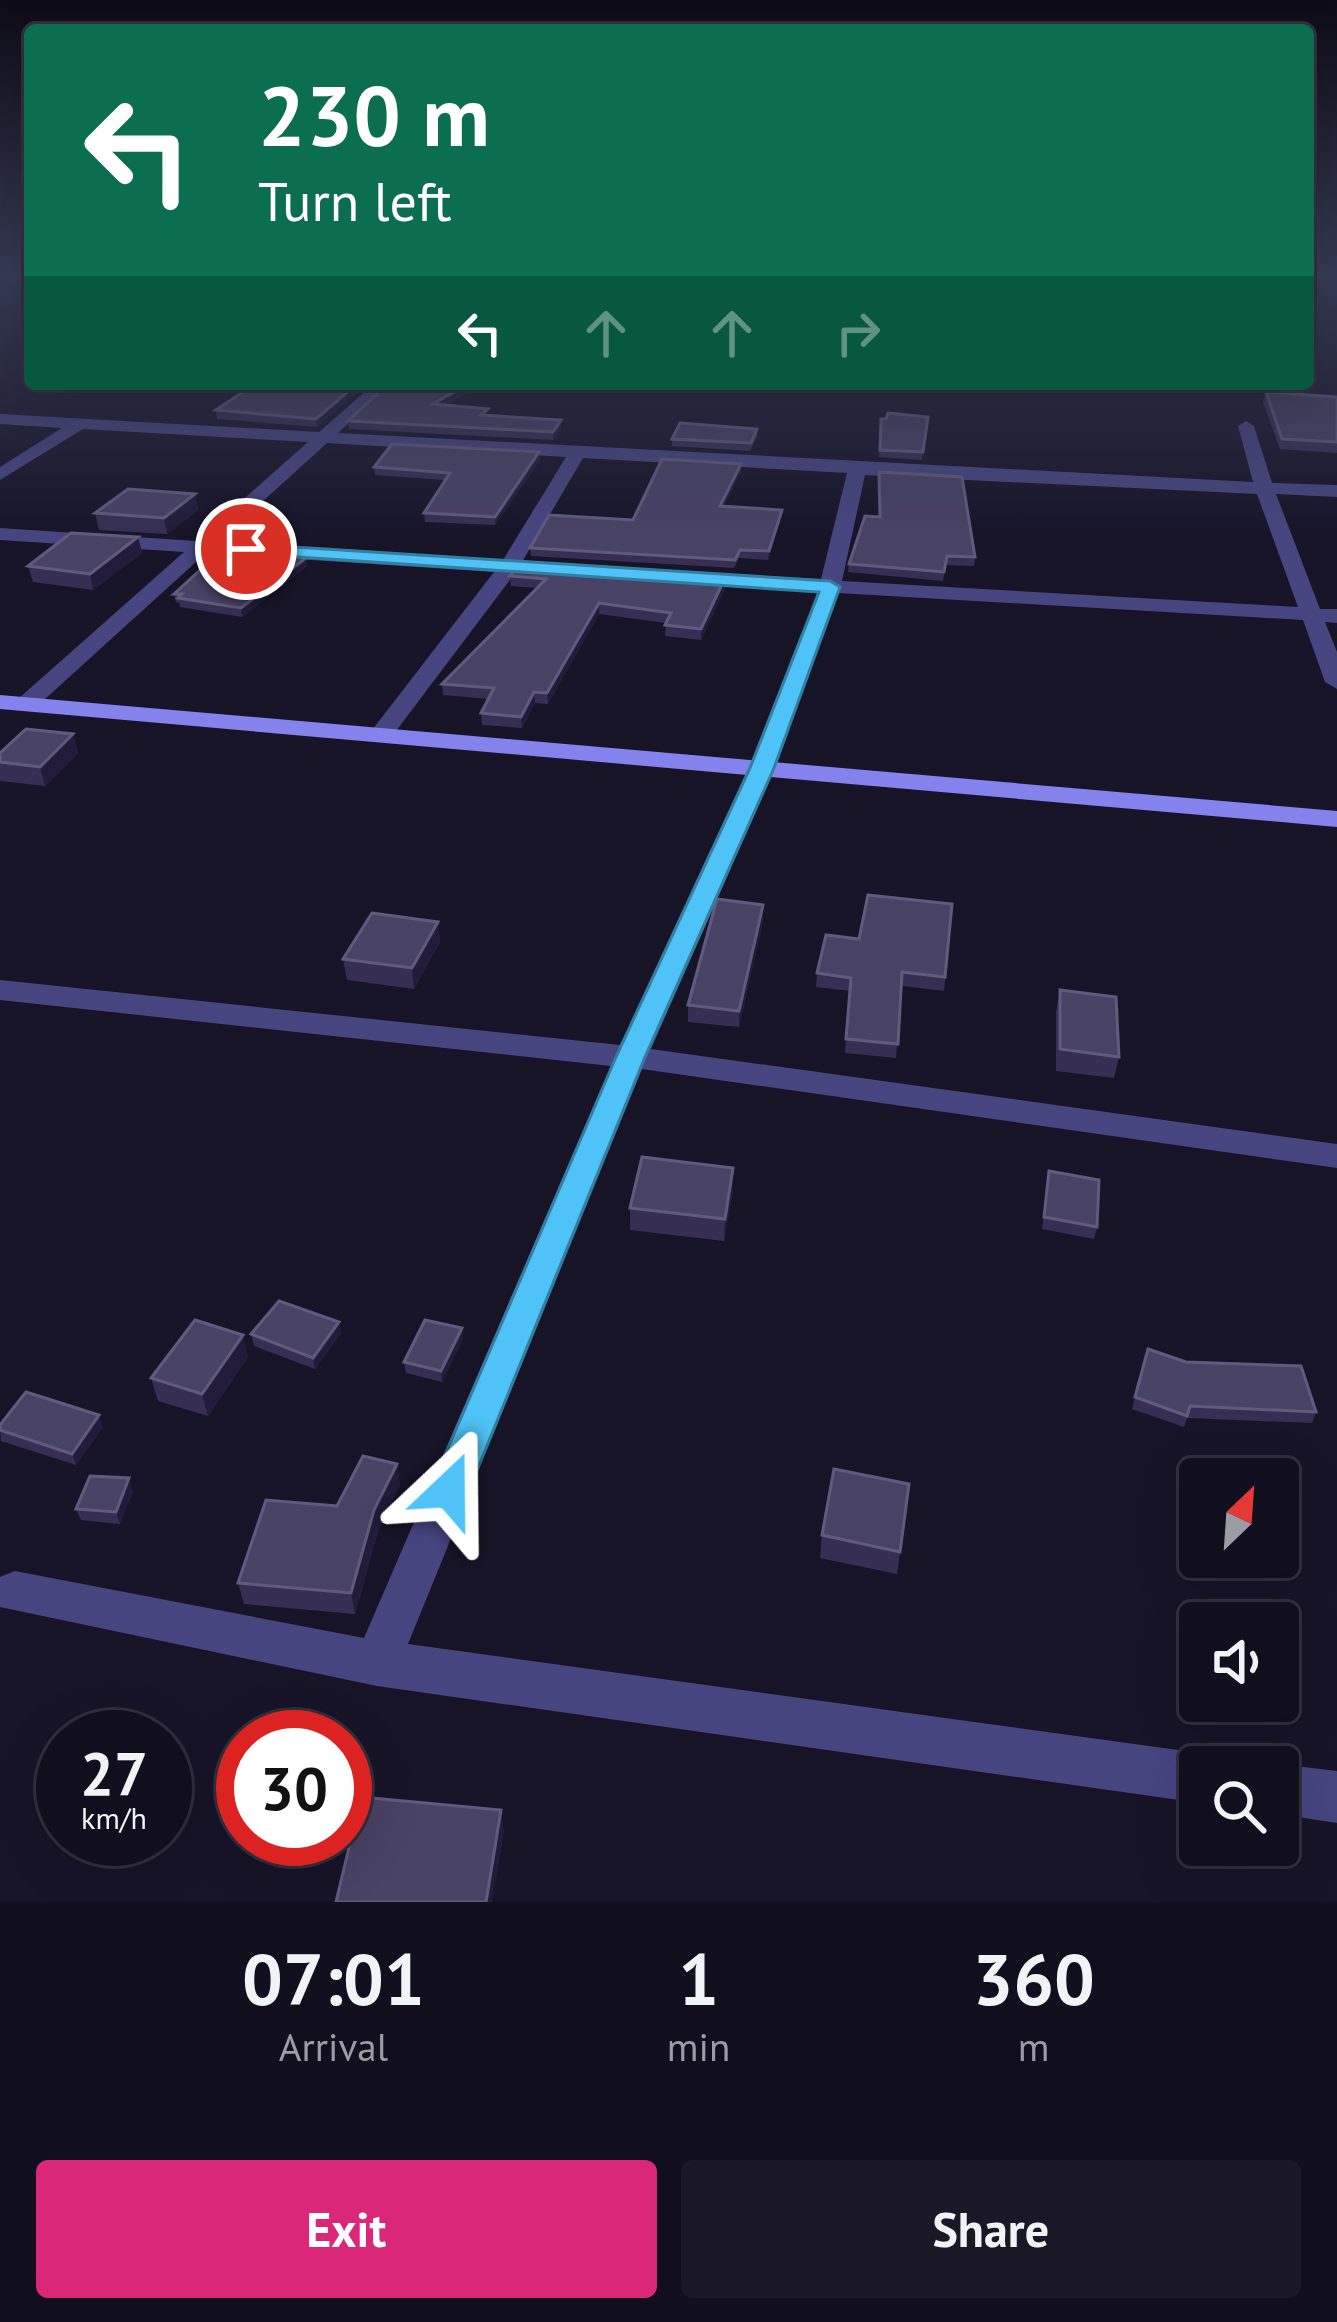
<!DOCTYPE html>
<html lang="en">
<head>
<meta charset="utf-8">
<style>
	body { margin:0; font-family:"PT Sans",sans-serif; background:#1a1827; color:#f1f3f6; height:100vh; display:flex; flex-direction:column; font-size:45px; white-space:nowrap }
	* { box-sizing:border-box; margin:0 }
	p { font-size:39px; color:#9c9ca4 }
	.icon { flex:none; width:66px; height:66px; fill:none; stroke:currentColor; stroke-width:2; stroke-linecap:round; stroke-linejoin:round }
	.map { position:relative; height:1902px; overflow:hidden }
	.side { display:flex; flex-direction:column; background:#110f1e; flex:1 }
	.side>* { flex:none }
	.hud { position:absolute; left:24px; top:24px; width:1290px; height:366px; border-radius:12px; box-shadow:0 12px 48px #0002,0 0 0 3px #302f3c; background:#0b6e4f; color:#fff; overflow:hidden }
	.needle { width:78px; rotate:25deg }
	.buttons { position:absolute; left:1179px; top:1458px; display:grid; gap:24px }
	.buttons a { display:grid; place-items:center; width:120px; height:120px; border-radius:12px; background:#110f1e; box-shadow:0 12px 48px #0002,0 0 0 3px #302f3c; font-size:60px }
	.speed { position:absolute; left:36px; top:1710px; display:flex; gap:24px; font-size:60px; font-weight:700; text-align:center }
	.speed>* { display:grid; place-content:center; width:156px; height:156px; border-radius:50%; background:#110f1e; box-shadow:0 12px 48px #0002,0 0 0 3px #302f3c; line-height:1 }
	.speed small { font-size:30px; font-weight:400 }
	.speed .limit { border:18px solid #d22; background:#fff; color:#111 }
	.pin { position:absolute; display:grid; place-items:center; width:102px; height:102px; color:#fff; margin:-51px; border:6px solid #fff; border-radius:50%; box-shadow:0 3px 12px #0007 }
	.me { position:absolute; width:132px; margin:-66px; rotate:23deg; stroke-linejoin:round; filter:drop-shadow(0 0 9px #0008) }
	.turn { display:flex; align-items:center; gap:42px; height:252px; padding:0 36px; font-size:54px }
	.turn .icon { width:156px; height:156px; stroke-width:2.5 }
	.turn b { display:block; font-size:84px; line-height:102px }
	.lanes { display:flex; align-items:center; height:114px; padding:0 36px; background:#0003; justify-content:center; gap:60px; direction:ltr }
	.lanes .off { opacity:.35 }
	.eta { display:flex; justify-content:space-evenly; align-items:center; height:204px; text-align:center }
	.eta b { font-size:72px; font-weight:600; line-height:84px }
	.action { display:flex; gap:24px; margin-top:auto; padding:24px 36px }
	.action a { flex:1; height:138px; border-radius:12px; background:#db2777; color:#fff; font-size:48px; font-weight:600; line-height:138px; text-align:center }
	.action a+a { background:#1a1827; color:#f1f3f6 }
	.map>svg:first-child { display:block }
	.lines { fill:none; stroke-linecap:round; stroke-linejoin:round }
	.street { fill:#474580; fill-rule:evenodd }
	.secondary { fill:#8483ee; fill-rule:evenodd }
	.wall { fill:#362f53 }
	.shaded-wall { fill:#221c3a }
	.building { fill:#484265; stroke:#605b7c; stroke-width:3 }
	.route { fill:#4fc3f7; stroke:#337fa1; stroke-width:3 }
</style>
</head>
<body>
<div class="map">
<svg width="1337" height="1902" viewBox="0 0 1337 1902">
	<rect width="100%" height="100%" fill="#171428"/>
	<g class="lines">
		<!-- street -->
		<g class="street">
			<path d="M374,384H391L338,433L1253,482L1238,426L1246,421L1254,426L1272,483L1337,485V497L1276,494L1320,609H1337V623L1325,622L1337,652V689L1325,682L1303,620L838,593L775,768L651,1049L1337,1144V1168L642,1069L408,1644L1200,1753L1218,1760L1221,1767H1200V1803L377,1686L0,1607V1577L15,1571L364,1638L611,1066L0,1000V980L620,1045L749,768L818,592L689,584L679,578L689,572L821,579L847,473L583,458L522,562L557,564L567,570L557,576L515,573L390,739L381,741L369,734L494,572L206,553L34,709H18V699L184,552L0,540V528L196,541L308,442L83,429L0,480V467L62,428L0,424V414L319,432ZM327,443L566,457L503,560L218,542ZM865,475L1257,494L1298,607L842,581Z"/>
			<path d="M1278,1764L1337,1771V1823L1278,1814V1767H1270Z"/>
		</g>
		<!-- secondary -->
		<path class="secondary" d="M0,695L1337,811V827L0,709Z"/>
	</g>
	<!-- wall -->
	<g class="wall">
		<path d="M255,384H367L317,427L217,419L216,410Z"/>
		<path d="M388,384H483L446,405L488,415L561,420V429L553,440L349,429L348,421Z"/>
		<path d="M1266,392L1337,397V453L1280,449L1263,402Z"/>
		<path d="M928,417L922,460L879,457L881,419Z"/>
		<path d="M757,429V437L750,451L672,446V439Z"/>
		<path d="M539,452L540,460L495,525L425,522L424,513L445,480L375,475L374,467Z"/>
		<path d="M741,464V471L724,506L782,510L781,518L768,560L739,558L734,568L531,556L530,548L633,520Z"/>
		<path d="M195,494L198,510L167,534L99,530L95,513Z"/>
		<path d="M879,517L975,557L974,566L946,565L943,581L848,572L849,564Z"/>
		<path d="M138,537L142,553L93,590L33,582L28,566Z"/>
		<path d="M306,558L307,566L242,617L180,607L179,603L176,602L174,594Z"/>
		<path d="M510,576L725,578V589L701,640L665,636L666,623L599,614L548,704L535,703L522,728L482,725L481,713L489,699L443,695L442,684L537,588L511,586Z"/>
		<path d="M73,734L78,753L45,786L0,781V762Z"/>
		<path d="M952,904L944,991L902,986L896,1058L845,1053L850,991L816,987L817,973L859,939Z"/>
		<path d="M763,905V921L739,1027L688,1022V1005Z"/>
		<path d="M438,922L440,942L414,989L347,980L343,959Z"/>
		<path d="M1060,990L1119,1057L1114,1078L1056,1071V1012Z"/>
		<path d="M733,1168V1190L724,1241L630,1230V1208Z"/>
		<path d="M1049,1171L1097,1227L1094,1239L1042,1229Z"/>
		<path d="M462,1328L463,1339L442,1382L406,1373L404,1362Z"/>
		<path d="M341,1333L315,1369L254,1346L251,1334Z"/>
		<path d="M1148,1349L1316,1412L1312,1423L1187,1418L1184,1427L1132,1409Z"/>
		<path d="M248,1357L208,1416L158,1401L151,1378Z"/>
		<path d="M0,1425L103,1427L76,1465L1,1441Z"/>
		<path d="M397,1464L400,1485L378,1531L355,1614L244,1604L238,1583L337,1506Z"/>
		<path d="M909,1484L897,1574L820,1558L822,1535Z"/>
		<path d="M133,1490L120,1524L81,1520L76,1509Z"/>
	</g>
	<!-- shaded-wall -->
	<g class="shaded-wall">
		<path d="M357,384H367L317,427L316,419Z"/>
		<path d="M468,384H483L433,412V404Z"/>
		<path d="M561,420V429L553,440V432Z"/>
		<path d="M539,452L540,460L495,525V517Z"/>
		<path d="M741,464V471L720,514V506Z"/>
		<path d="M195,494L198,510L167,534L164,518Z"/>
		<path d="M782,510L781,518L768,560L769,551Z"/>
		<path d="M138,537L142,553L93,590L90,574Z"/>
		<path d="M306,558L307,566L242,617L241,608Z"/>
		<path d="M725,578V589L701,640V629Z"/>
		<path d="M599,603V614L548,704L547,693Z"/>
		<path d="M534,692L535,703L522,728L521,717Z"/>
		<path d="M73,734L78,753L45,786L40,767Z"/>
		<path d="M763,905V921L739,1027V1011Z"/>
		<path d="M438,922L440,942L414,989L412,968Z"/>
		<path d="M733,1168V1190L724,1241L725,1219Z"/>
		<path d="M339,1322L341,1333L315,1369L313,1358Z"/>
		<path d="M462,1328L463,1339L442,1382L441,1371Z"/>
		<path d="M243,1335L248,1357L208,1416L202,1394Z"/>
		<path d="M99,1415L103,1427L76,1465L72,1454Z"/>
		<path d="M397,1464L400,1485L378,1531L355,1614L351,1593L374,1510Z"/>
		<path d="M129,1478L133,1490L120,1524L116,1512Z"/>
		<path d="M501,1810L504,1831L492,1902H486Z"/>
	</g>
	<!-- building -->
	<g class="building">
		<path d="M255,384H357L316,419L216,410Z"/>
		<path d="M388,384H468L433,404L488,409L481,415L561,420L553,432L348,421Z"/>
		<path d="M1266,392L1337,397V442L1282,439Z"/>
		<path d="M888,413L928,417L923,452L880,450L881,419H886Z"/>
		<path d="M680,423L757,429L751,443L672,439Z"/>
		<path d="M392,444L539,452L495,517L424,513L450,473L374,467Z"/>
		<path d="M662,459L741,464L720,506L782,510L769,551L740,550L735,560L530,548L549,515L633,520Z"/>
		<path d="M879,472L962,477L975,557L947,556L944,572L849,564L865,516L880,517Z"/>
		<path d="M128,489L195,494L164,518L95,513Z"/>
		<path d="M71,533L138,537L90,574L28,566Z"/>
		<path d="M222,550L306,558L241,608L178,598L182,594H174Z"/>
		<path d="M518,566L725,578L701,629L665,625L671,613L599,603L547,693L534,692L521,717L481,713L494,688L442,684L546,579L510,576Z"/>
		<path d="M26,729L73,734L40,767L0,762V753Z"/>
		<path d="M868,895L952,904L945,977L902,972L898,1044L846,1039L851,978L817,973L826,935L859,939Z"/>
		<path d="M717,899L763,905L739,1011L688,1005Z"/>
		<path d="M372,913L438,922L412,968L343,959Z"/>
		<path d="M1060,990L1116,997L1119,1057L1060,1049Z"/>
		<path d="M642,1157L733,1168L725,1219L630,1208Z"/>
		<path d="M1049,1171L1099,1180L1097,1227L1044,1217Z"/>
		<path d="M279,1301L339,1322L313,1358L251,1334Z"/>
		<path d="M195,1320L243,1335L202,1394L151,1378Z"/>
		<path d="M425,1320L462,1328L441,1371L404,1362Z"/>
		<path d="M1148,1349L1186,1362L1301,1366L1316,1412L1190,1406L1187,1416L1135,1397Z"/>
		<path d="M26,1392L99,1415L72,1454L0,1430V1425Z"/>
		<path d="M363,1456L397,1464L374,1510L351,1593L238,1583L266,1500L337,1506Z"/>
		<path d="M834,1469L909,1484L900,1552L822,1535Z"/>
		<path d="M90,1476L129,1478L116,1512L76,1509Z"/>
		<path d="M361,1797L501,1810L486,1902H336Z"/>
	</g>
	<!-- sky -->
	<linearGradient id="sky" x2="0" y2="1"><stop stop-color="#0d0b16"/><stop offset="0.51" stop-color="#363a53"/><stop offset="1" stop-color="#363a53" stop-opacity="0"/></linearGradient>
	<rect width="1337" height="540" fill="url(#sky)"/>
	<!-- route -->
	<path class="route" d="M246,544L830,581L840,587L774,768L645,1057L469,1490L463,1502L449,1507L435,1502L430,1490L616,1057L750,768L819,592L240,553V545Z"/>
</svg>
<div class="buttons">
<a><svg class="needle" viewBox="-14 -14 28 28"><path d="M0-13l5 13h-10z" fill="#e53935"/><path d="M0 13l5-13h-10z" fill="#9c9ca4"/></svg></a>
<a><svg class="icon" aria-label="sound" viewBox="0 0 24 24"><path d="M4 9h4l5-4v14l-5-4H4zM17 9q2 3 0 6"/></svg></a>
<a><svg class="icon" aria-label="search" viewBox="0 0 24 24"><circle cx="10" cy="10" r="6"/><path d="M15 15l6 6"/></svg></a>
</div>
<div class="speed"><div>27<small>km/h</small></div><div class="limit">30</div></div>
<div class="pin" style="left:246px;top:549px;background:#d93025"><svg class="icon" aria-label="arrive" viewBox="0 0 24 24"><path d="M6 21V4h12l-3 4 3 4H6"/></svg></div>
<svg class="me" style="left:449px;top:1490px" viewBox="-20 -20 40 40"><path d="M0-17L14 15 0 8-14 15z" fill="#4fc3f7" stroke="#fff" stroke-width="4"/></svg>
<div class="hud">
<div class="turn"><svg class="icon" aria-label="left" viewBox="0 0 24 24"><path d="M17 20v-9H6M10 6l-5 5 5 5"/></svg><div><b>230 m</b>Turn left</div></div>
<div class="lanes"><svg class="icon" aria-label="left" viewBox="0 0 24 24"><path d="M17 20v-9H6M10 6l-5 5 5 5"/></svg><svg class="icon off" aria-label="ahead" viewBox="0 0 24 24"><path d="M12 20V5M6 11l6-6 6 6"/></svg><svg class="icon off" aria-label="ahead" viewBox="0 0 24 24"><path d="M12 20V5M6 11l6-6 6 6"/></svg><svg class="icon off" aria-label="right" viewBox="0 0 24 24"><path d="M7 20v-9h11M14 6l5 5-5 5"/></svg></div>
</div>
</div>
<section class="side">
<div class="eta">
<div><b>07:01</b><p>Arrival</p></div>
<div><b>1</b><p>min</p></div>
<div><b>360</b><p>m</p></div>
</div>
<div class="action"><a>Exit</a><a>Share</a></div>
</section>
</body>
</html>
